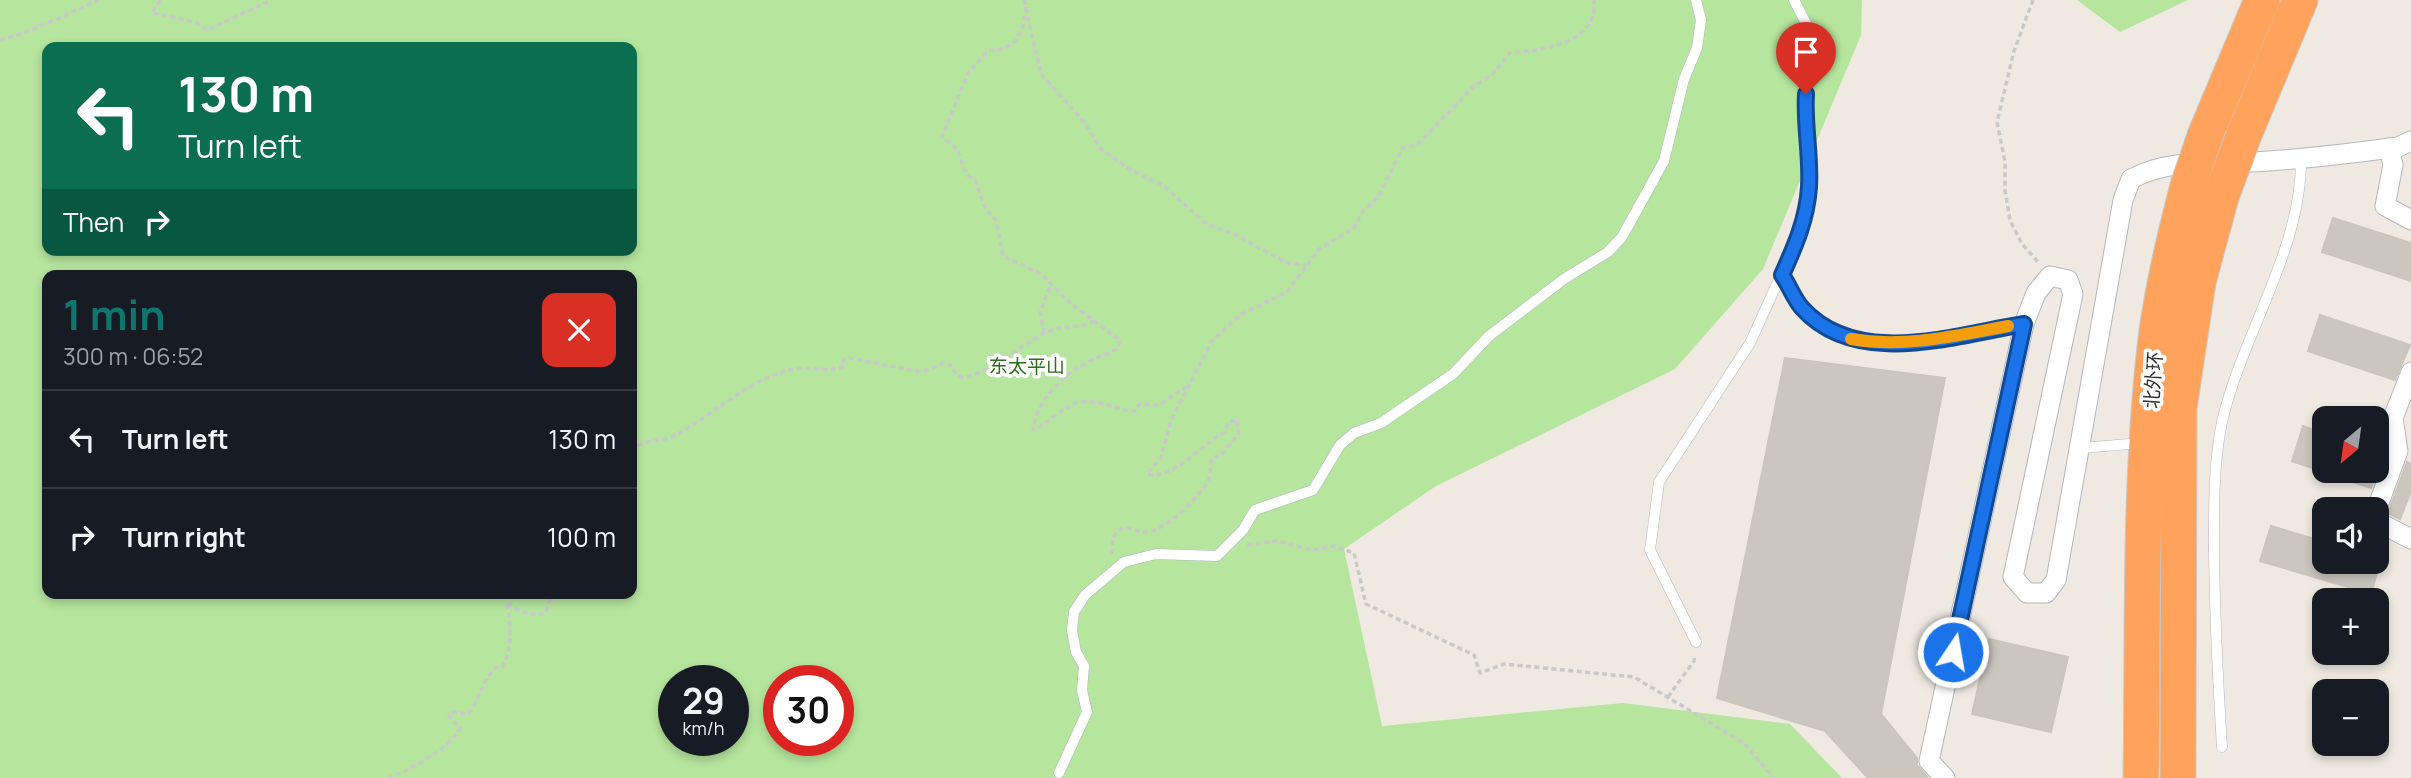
<!DOCTYPE html>
<html lang="en">
<head>
<meta charset="utf-8">
<style>
	body { margin:0; font-family:Manrope,"Noto Sans SC",sans-serif; background:#242831; color:#f1f3f6; height:100vh; display:flex; flex-direction:column; font-size:26px; white-space:nowrap }
	* { box-sizing:border-box; margin:0 }
	p { font-size:23px; color:#9ea1a6 }
	.icon { flex:none; width:38px; height:38px; fill:none; stroke:currentColor; stroke-width:2; stroke-linecap:round; stroke-linejoin:round }
	.map { position:relative; flex:1; overflow:hidden }
	.details { position:absolute; left:42px; top:270px; width:595px; height:329px; display:flex; flex-direction:column; background:#171b24; border-radius:14px; box-shadow:0 4px 10px #0003 }
	.details>* { flex:none }
	.top-card { position:absolute; left:42px; top:42px; width:595px; height:214px; border-radius:14px; box-shadow:0 4px 10px #0003; background:#0b6e4f; color:#fff; overflow:hidden }
	.needle { width:46px; rotate:209deg }
	.buttons { position:absolute; left:2312px; top:406px; display:grid; gap:14px }
	.buttons a { display:grid; place-items:center; width:77px; height:77px; border-radius:14px; background:#171b24; box-shadow:0 4px 10px #0003; font-size:35px }
	.speed { position:absolute; left:658px; top:665px; display:flex; gap:14px; font-size:35px; font-weight:700; text-align:center }
	.speed>* { display:grid; place-content:center; width:91px; height:91px; border-radius:50%; background:#171b24; box-shadow:0 4px 10px #0003; line-height:1 }
	.speed small { font-size:18px; font-weight:400 }
	.speed .limit { border:10px solid #d22; background:#fff; color:#111 }
	.pin { position:absolute; display:grid; place-items:center; width:60px; height:60px; color:#fff; margin:-72px -30px; border-radius:50% 50% 50% 0; rotate:-45deg; box-shadow:0 0 7px #0007 }
	.pin .icon { rotate:45deg }
	.me { position:absolute; width:77px; margin:-38px; rotate:12deg; stroke-linejoin:round; filter:drop-shadow(0 0 5px #0008) }
	.turn { display:flex; align-items:center; gap:24px; height:147px; padding:0 21px; font-size:32px }
	.turn .icon { width:91px; height:91px; stroke-width:2.5 }
	.turn b { display:block; font-size:49px; line-height:60px }
	.then { display:flex; align-items:center; height:66px; padding:0 21px; background:#0003; gap:14px; font-size:26px }
	.round { display:grid; place-items:center; flex:none; width:74px; height:74px; border-radius:14px; background:#242831 }
	.head { display:flex; align-items:center; justify-content:space-between; height:119px; padding:0 21px }
	h1 { font-size:42px; font-weight:700; line-height:52px; color:#0f766e }
	ul { padding:0; list-style:none }
	li { display:flex; align-items:center; gap:21px; height:98px; padding:0 21px; border-top:2px solid #363941 }
	li div { flex:1 }
	li b { display:block; font-size:26px }
	li em { font-style:normal }
	.map>svg:first-child { display:block }
	.green { fill:#b6e59e; fill-rule:evenodd }
	.building { fill:#cbc7bf; stroke:#cbc5ba; stroke-width:2 }
	.lines { fill:none; stroke-linecap:round; stroke-linejoin:round }
	.lane-casing { stroke:#b4b7c1; stroke-width:11 }
	.street-casing { stroke:#b4b7c1; stroke-width:21 }
	.highway-casing { stroke:#c9c9c9; stroke-width:37 }
	.path { stroke:#c9c9c9; stroke-width:3.5; stroke-dasharray:5 3.5; stroke-linecap:butt }
	.lane { stroke:#fff; stroke-width:10 }
	.street { stroke:#fff; stroke-width:19 }
	.highway { stroke:#ffa35c; stroke-width:35 }
	.highway-bridge-casing { stroke:#c9c9c9; stroke-width:37; stroke-linecap:butt }
	.highway-bridge { stroke:#ffa35c; stroke-width:35 }
	.route-casing { stroke:#114b97; stroke-width:18 }
	.route { stroke:#1a73e8; stroke-width:12 }
	.slow { stroke:#f59e0b; stroke-width:12 }
	.labels { text-anchor:middle; dominant-baseline:central; stroke-width:7; stroke-linejoin:round; paint-order:stroke }
	.park-label { font-size:19px; fill:#2c6e1b; stroke:#fff }
	.street-label { font-size:19px; fill:#2e2e2e; stroke:#fff }
</style>
</head>
<body>
<div class="map">
<svg width="2411" height="778" viewBox="0 0 2411 778">
	<rect width="100%" height="100%" fill="#efe9e1"/>
	<!-- green -->
	<g class="green">
		<path d="M0,0H1862L1861,35L1763,269L1675,369L1436,486L1344,549L1382,726L1623,703L1790,724L1842,778H0ZM47,47H632V250H47ZM47,275H632V593H47ZM674,681H733V740H674ZM779,681H838V740H779Z"/>
		<path d="M2077,0H2188L2120,32Z"/>
	</g>
	<!-- building -->
	<g class="building">
		<path d="M2333,218L2411,243V281L2322,252Z"/>
		<path d="M2320,315L2410,345L2395,380L2308,351Z"/>
		<path d="M1785,358L1945,378L1881,714L1917,758V765L1928,778H1868L1825,731L1717,698Z"/>
		<path d="M2303,426L2324,434V472L2292,461Z"/>
		<path d="M2376,452L2384,454L2371,488L2326,473L2376,471Z"/>
		<path d="M2407,462L2411,464V491L2400,519L2388,513Z"/>
		<path d="M2271,526L2324,542V562H2380L2371,594L2260,561Z"/>
		<path d="M1989,639L2068,657L2051,732L1972,714Z"/>
	</g>
	<g class="lines">
		<defs>
			<g id="lane">
				<path d="M1782,275C1788,285 1794,299 1802,308C1857,369 1955,336 2024,324"/>
				<path d="M2081,448L2141,443"/>
				<path d="M1696,642L1650,550L1659,482L1750,343L1803,227L1809,186L1804,122L1810,31L1794,0"/>
				<path d="M2222,747C2218,683 2215,619 2214,555C2214,511 2213,466 2222,422C2242,334 2302,250 2301,158"/>
				<path d="M1059,773L1087,712L1082,690L1084,666L1076,652L1072,630L1074,612L1085,595L1124,562L1156,554L1217,556L1243,530L1255,510L1313,490L1340,445L1354,433L1381,423L1453,374L1489,336L1564,279L1608,252L1622,237L1664,161L1684,79L1697,48L1701,20L1696,0"/>
			</g>
			<g id="street">
				<path d="M2389,148L2393,165L2385,206L2411,220"/>
				<path d="M2376,511L2398,451L2393,418L2411,372"/>
				<path d="M2376,521L2411,539"/>
				<path d="M1945,778L1929,761L2024,324L2036,293L2050,276L2068,280L2073,294L2013,577L2027,593H2046L2056,580L2123,200L2131,179C2174,156 2222,165 2269,161C2312,158 2355,153 2398,147L2411,141"/>
			</g>
			<g id="highway">
				<path d="M2205,136L2262,0"/>
				<path d="M2243,137L2300,0"/>
				<path d="M2141,778C2143,635 2139,490 2155,347C2161,293 2174,239 2188,186"/>
				<path d="M2178,778L2179,408L2198,282L2221,197"/>
			</g>
		</defs>
		<!-- lane casing -->
		<use href="#lane" class="lane-casing"/>
		<!-- street casing -->
		<use href="#street" class="street-casing"/>
		<!-- highway casing -->
		<use href="#highway" class="highway-casing"/>
		<!-- path -->
		<g class="path">
			<path d="M160,0L152,13L196,22L207,30L272,0"/>
			<path d="M1024,0L1041,74L1084,122L1100,148L1129,169L1164,186L1205,223L1240,237L1287,263L1306,265"/>
			<path d="M2033,0L2014,51L1997,122L2005,162V190L2010,220L2022,244L2038,262"/>
			<path d="M1026,7C1023,33 1017,51 989,50L968,73L942,137L957,149L966,174L975,181L986,209L996,220L1003,256L1041,274L1071,304L1120,340L1118,348C1109,354 1098,356 1088,362C1063,375 1036,401 1033,430C1048,423 1061,409 1076,403C1091,397 1116,410 1135,411L1140,404L1159,405L1186,387"/>
			<path d="M0,40C34,31 67,14 99,0"/>
			<path d="M1044,333L1040,312L1051,284"/>
			<path d="M632,452C643,438 656,443 671,437C712,418 747,378 794,369C811,366 825,373 843,367L844,359L849,358L921,372L944,363L951,365C954,370 955,375 961,377C979,380 1027,341 1047,332C1063,325 1080,329 1094,321"/>
			<path d="M1247,545L1277,541L1313,550L1334,546L1354,553L1366,604L1474,655L1480,673L1504,664L1634,677L1744,743L1774,778"/>
			<path d="M1112,554C1113,545 1111,536 1119,530C1126,524 1135,532 1144,532C1164,533 1200,497 1209,479C1211,473 1210,465 1212,458L1221,455L1239,433L1237,420L1229,422L1225,432C1203,443 1171,482 1147,474L1161,458L1171,420L1212,341L1240,315L1287,292L1319,249L1354,228L1362,213L1378,197L1403,148L1418,144L1473,87L1493,74L1510,53C1542,50 1599,44 1594,0"/>
			<path d="M1668,697L1694,661L1695,655"/>
			<path d="M388,778C405,773 455,745 460,728L449,716L452,712L468,714C480,699 482,681 495,668L502,667C514,646 510,625 507,602C519,613 529,615 545,614L553,593"/>
		</g>
		<!-- lane -->
		<use href="#lane" class="lane"/>
		<!-- street -->
		<use href="#street" class="street"/>
		<!-- highway -->
		<use href="#highway" class="highway"/>
		<defs>
			<g id="highway-bridge">
				<path d="M2188,186L2205,136"/>
				<path d="M2221,197L2243,137"/>
			</g>
		</defs>
		<!-- highway-bridge casing -->
		<use href="#highway-bridge" class="highway-bridge-casing"/>
		<!-- highway-bridge -->
		<use href="#highway-bridge" class="highway-bridge"/>
	</g>
	<g class="lines">
		<defs>
			<path id="route" d="M1806,94C1804,125 1811,156 1809,187C1807,219 1795,246 1782,275C1789,285 1794,299 1802,308C1857,369 1955,335 2024,324L1953,652"/>
		</defs>
		<!-- route casing -->
		<use href="#route" class="route-casing"/>
		<!-- route -->
		<use href="#route" class="route"/>
		<!-- slow -->
		<path class="slow" d="M1851,339C1905,348 1954,336 2008,326"/>
	</g>
	<g class="labels">
		<!-- park labels -->
		<g class="park-label">
			<text x="1027" y="366">东太平山</text>
		</g>
		<!-- street labels -->
		<g class="street-label">
			<text transform="translate(2153 380) rotate(-86)">北外环</text>
		</g>
	</g>
</svg>
<div class="buttons">
<a><svg class="needle" viewBox="-14 -14 28 28"><path d="M0-13l5 13h-10z" fill="#e53935"/><path d="M0 13l5-13h-10z" fill="#9ea1a6"/></svg></a>
<a><svg class="icon" aria-label="sound" viewBox="0 0 24 24"><path d="M4 9h4l5-4v14l-5-4H4zM17 9q2 3 0 6"/></svg></a>
<a>+</a>
<a>−</a>
</div>
<div class="speed"><div>29<small>km/h</small></div><div class="limit">30</div></div>
<div class="pin" style="left:1806px;top:94px;background:#d93025"><svg class="icon" aria-label="arrive" viewBox="0 0 24 24"><path d="M6 21V4h12l-3 4 3 4H6"/></svg></div>
<svg class="me" style="left:1953px;top:652px" viewBox="-20 -20 40 40"><circle r="17" fill="#1a73e8" stroke="#fff" stroke-width="3"/><path d="M0-11L8 9 0 5-8 9z" fill="#fff"/></svg>
<div class="top-card">
<div class="turn"><svg class="icon" aria-label="left" viewBox="0 0 24 24"><path d="M17 20v-9H6M10 6l-5 5 5 5"/></svg><div><b>130 m</b>Turn left</div></div>
<div class="then">Then<svg class="icon" aria-label="right" viewBox="0 0 24 24"><path d="M7 20v-9h11M14 6l5 5-5 5"/></svg></div>
</div>
<section class="details">
<div class="head"><div><h1>1 min</h1><p>300 m · 06:52</p></div><a class="round" style="background:#d93025;color:#fff"><svg class="icon" aria-label="close" viewBox="0 0 24 24"><path d="M6 6l12 12M18 6L6 18"/></svg></a></div>
<ul>
<li><svg class="icon" aria-label="left" viewBox="0 0 24 24"><path d="M17 20v-9H6M10 6l-5 5 5 5"/></svg><div><b>Turn left</b></div><em>130 m</em></li>
<li><svg class="icon" aria-label="right" viewBox="0 0 24 24"><path d="M7 20v-9h11M14 6l5 5-5 5"/></svg><div><b>Turn right</b></div><em>100 m</em></li>
</ul>
</section>
</div>
</body>
</html>
